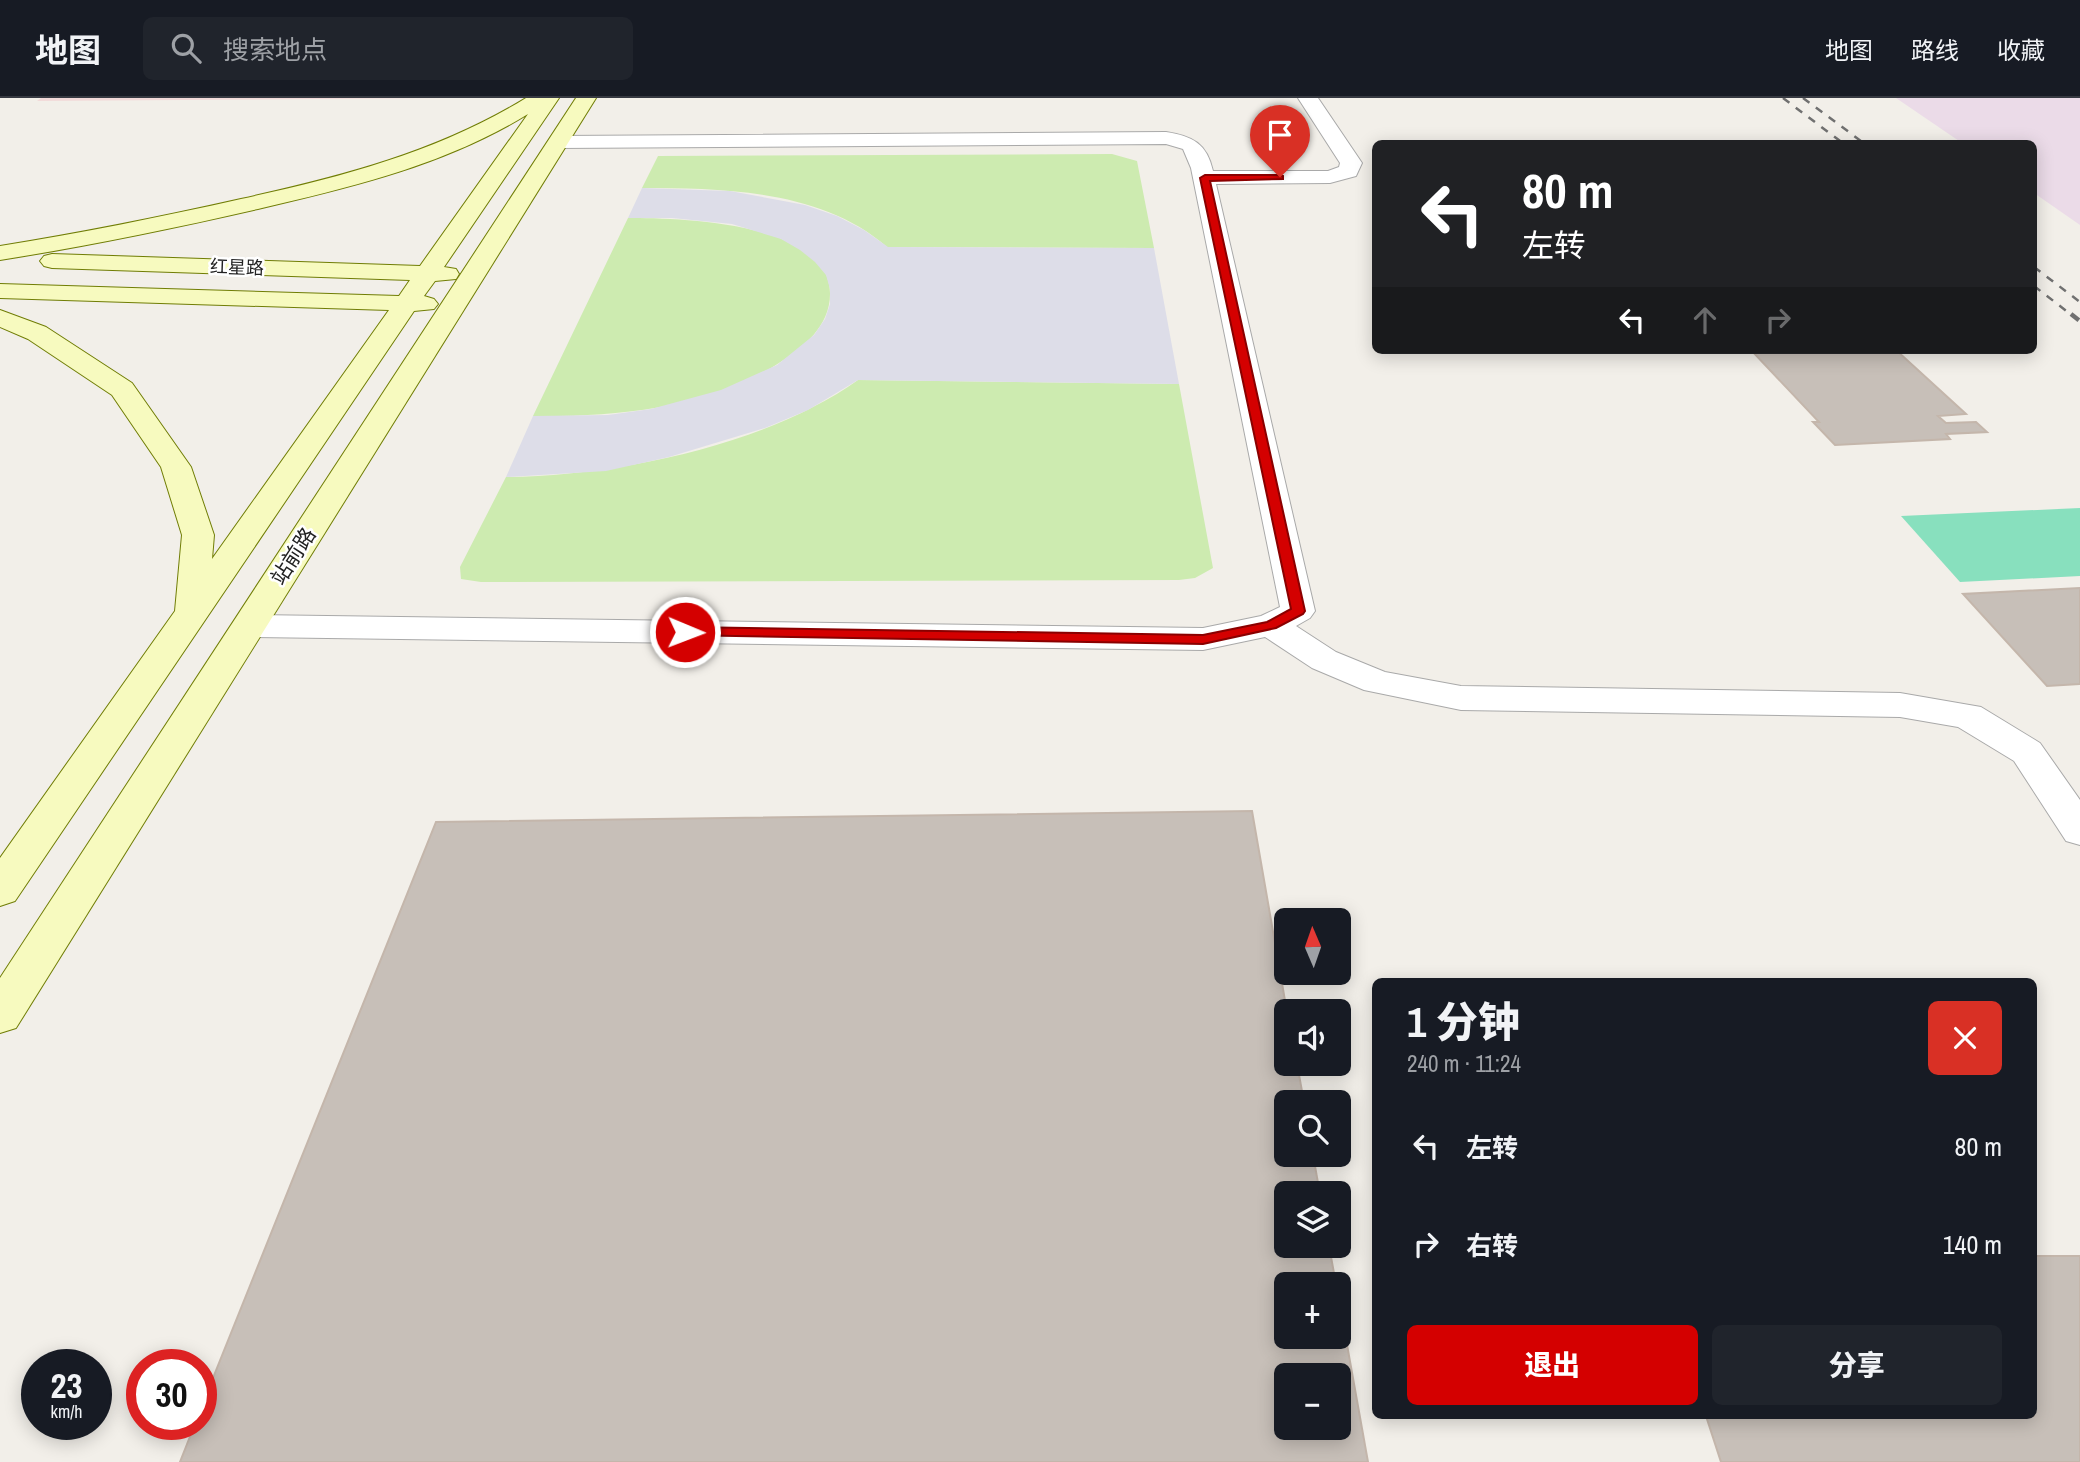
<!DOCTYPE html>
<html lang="zh">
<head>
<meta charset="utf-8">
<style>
	body { margin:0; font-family:"Archivo Narrow","Noto Sans SC",sans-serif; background:#20242c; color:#f1f3f6; height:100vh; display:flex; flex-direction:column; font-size:26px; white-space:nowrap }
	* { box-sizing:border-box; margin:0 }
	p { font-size:23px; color:#9ea1a6 }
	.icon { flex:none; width:38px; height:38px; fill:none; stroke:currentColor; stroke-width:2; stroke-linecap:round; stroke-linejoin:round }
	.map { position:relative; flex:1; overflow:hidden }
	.side { position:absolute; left:1372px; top:880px; width:665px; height:441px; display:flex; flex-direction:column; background:#171b24; border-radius:10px; box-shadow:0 4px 18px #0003 }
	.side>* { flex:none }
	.hud { position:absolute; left:1372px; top:42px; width:665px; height:214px; border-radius:10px; box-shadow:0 4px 18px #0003; background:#202124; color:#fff; overflow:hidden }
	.needle { width:46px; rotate:358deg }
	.fabs { position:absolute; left:1274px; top:810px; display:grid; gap:14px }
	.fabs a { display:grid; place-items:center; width:77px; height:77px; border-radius:10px; background:#171b24; box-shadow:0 4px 18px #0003; font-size:35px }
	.speed { position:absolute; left:21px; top:1251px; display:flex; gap:14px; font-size:35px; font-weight:700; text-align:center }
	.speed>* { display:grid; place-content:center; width:91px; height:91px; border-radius:50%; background:#171b24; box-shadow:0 4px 18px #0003; line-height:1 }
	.speed small { font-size:18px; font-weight:400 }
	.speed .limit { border:10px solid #d22; background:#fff; color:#111 }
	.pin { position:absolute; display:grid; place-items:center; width:60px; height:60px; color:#fff; margin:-72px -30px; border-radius:50% 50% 50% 0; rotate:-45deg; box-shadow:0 0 7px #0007 }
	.pin .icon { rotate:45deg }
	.me { position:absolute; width:77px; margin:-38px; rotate:91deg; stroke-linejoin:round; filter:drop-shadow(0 0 5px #0008) }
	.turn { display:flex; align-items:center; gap:24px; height:147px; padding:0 35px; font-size:32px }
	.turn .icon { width:91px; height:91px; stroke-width:2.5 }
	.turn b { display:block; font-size:49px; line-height:60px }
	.lanes { display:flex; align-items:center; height:66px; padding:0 35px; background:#0003; justify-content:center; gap:35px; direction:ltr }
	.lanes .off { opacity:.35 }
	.round { display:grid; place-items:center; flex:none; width:74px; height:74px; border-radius:10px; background:#20242c }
	.headline { display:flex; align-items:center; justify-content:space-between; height:119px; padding:0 35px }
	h1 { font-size:42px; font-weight:800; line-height:52px }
	.button { display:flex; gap:14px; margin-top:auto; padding:14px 35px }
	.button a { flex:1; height:80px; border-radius:10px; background:#d40000; color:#fff; font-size:28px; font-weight:800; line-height:80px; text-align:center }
	.button a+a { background:#20242c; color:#f1f3f6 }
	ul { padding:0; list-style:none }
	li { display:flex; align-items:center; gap:21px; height:98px; padding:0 35px }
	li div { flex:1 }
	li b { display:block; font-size:26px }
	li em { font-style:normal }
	header { display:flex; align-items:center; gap:42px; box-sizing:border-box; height:98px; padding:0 35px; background:#171b24; border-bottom:2px solid #363941 }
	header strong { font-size:33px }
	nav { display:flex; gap:38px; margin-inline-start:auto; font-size:24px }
	.search { width:490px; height:63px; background:#20242c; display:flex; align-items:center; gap:18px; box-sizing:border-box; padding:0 24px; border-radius:10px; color:#9ea1a6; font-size:26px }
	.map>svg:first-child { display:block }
	.commercial { fill:#f2dad9 }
	.industrial { fill:#ebdbe8 }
	.grass { fill:#cdebb0 }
	.pitch { fill:#88e0be }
	.plaza { fill:#dddde8 }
	.building { fill:#c7bfb8; stroke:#c4b6ab; stroke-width:2; fill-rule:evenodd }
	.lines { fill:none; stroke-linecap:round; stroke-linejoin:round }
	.street-casing { stroke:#a9a9a9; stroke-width:2 }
	.secondary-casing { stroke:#707d05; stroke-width:2 }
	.street { fill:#fff; fill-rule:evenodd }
	.secondary { fill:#f7fabf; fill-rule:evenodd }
	.rail-far1 { stroke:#707070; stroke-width:2.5; stroke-dasharray:8 8; stroke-linecap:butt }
	.rail { stroke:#707070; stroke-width:4.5; stroke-dasharray:10 10; stroke-linecap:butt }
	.route { fill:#d40000; stroke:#8a0000; stroke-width:2 }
	.labels { text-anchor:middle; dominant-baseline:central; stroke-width:5; stroke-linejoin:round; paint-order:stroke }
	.far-street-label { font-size:18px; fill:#222; stroke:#fff }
	.street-label { font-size:21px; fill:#222; stroke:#fff }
</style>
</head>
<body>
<header>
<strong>地图</strong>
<div class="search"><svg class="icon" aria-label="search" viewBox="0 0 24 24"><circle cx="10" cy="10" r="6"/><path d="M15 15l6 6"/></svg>搜索地点</div>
<nav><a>地图</a><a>路线</a><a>收藏</a></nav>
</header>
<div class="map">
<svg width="2080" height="1364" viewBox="0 0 2080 1364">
	<rect width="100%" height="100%" fill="#f2efe9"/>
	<!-- commercial -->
	<path class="commercial" d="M41,0H448L37,3Z"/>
	<!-- industrial -->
	<path class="industrial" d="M1896,0H2080V127L2034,95V46L1962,45Z"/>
	<!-- grass -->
	<g class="grass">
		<path d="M1112,56L1137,63L1154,150L887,149C823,92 723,90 642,90L658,58Z"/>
		<path d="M628,120C676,120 831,123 830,196C830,228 803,250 779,265C708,311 615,319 533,318Z"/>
		<path d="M858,282L1179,286L1213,470L1195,480L1179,482L481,484L461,481L460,469L506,379C616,378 767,347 858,282Z"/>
	</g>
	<!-- pitch -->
	<path class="pitch" d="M2080,410V478L1960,484L1901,418Z"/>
	<!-- plaza -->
	<path class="plaza" d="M642,90L730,93L805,107L837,118L864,132L888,149L1154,150L1179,286L858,282L808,312L765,330L669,359L606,373L506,379L533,318L608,317L651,311L721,292L777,267L814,237L825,221L830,206V191L826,177L815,164L800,152L781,141L732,126L672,120H628Z"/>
	<!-- building -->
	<g class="building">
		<path d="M1751,252H1896L1966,316L1938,318L1946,325L1976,324L1987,334L1946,336L1950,341L1835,347L1813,324H1819Z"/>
		<path d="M2080,490V586L2047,588L1963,496Z"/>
		<path d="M1252,713L1287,914L1286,966H1297L1304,1004H1286V1057H1313L1320,1096H1286V1148H1329L1336,1186H1286V1239H1339V1202L1368,1364H180L195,1326H201V1310L436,724ZM1286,1278H1339V1330H1286Z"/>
		<path d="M2034,1158H2080V1364H1721L1706,1318H2034Z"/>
	</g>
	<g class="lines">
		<defs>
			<path id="street" d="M1298,0H1318L1362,65L1356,78L1330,85L1216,86L1315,513L1310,520L1296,528L1336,554L1385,574L1461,588L1900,595L1981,609L2040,645L2080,702V747L2066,743L2014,663L1958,629L1900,619L1461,612L1364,592L1312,570L1265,539L1203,552L249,539L237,535L232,528L237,521L249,517L1203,530L1261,518L1280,509L1191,70L1183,51L1166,46L558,50L551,48L548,44L551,40L558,38L1166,34C1193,38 1207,46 1213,73H1328L1339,69L1340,65Z"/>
			<g id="secondary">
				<path d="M526,0H559L444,169L456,171L459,176L456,181L435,183L424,198L434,201L438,206L434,211L414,213L15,803L0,808V760L175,513L182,437L161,369L112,297L28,241L0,229V212L46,229L132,285L191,369L214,437L212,461L389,212L0,200V186L399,198L410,182L52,170L44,168L40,163L44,158L52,156L420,168L528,16C447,66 353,89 262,110C175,130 88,148 0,162V148C81,135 161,119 241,101C341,79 438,54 526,0Z"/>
				<path d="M576,0H596L16,930L0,935V880Z"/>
			</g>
		</defs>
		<!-- street casing -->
		<use href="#street" class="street-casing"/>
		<!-- secondary casing -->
		<use href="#secondary" class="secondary-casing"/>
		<!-- street -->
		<use href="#street" class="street"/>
		<!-- secondary -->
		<use href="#secondary" class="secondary"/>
		<!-- rail-far1 -->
		<g class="rail-far1">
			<path d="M1783,0L1844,46"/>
			<path d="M1803,0L1865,46"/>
			<path d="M2034,169L2080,204"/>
			<path d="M2034,188L2073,218"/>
		</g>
		<!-- rail -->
		<path class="rail" d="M2071,216L2080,223"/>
	</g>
	<!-- route -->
	<path class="route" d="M1280,77L1283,78V81L1210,83L1305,513L1303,516L1276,530L1203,546L680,537L678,534L685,529L1203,537L1267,524L1291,511L1200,80L1205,77Z"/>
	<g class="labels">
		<!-- far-street labels -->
		<g class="far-street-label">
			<text transform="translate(237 169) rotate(2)">红星路</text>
		</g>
		<!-- street labels -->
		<g class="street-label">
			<text transform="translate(293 458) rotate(-57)">站前路</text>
		</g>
	</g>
</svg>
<div class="fabs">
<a><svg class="needle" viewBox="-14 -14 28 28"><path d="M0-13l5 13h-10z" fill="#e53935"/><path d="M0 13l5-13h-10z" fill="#9ea1a6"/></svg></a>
<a><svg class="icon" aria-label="sound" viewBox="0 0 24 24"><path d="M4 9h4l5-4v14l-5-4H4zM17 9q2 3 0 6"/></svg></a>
<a><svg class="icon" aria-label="search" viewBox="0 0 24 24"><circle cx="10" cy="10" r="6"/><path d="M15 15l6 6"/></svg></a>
<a><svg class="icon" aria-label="layers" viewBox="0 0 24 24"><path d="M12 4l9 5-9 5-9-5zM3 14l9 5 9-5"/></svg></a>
<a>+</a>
<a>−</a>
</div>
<div class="speed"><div>23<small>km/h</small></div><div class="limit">30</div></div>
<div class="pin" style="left:1280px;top:79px;background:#d93025"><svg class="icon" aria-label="arrive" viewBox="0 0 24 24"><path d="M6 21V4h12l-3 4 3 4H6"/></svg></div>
<svg class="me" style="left:685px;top:534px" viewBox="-20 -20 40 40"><circle r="17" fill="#d40000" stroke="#fff" stroke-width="3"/><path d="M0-11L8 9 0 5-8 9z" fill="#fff"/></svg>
<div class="hud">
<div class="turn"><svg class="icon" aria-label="left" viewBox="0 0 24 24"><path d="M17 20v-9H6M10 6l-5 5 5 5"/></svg><div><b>80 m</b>左转</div></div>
<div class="lanes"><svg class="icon" aria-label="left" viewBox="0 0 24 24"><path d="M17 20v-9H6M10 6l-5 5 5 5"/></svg><svg class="icon off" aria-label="ahead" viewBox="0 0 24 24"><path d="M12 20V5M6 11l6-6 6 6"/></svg><svg class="icon off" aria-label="right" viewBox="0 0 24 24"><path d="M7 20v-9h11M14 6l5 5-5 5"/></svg></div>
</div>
<section class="side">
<div class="headline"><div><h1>1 分钟</h1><p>240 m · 11:24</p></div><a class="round" style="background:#d93025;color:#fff"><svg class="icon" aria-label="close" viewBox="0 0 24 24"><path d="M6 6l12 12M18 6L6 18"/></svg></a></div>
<ul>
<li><svg class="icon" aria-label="left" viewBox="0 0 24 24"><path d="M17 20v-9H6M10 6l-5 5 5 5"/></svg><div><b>左转</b></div><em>80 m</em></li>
<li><svg class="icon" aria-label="right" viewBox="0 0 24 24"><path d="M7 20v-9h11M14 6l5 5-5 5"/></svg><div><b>右转</b></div><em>140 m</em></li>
</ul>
<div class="button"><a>退出</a><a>分享</a></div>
</section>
</div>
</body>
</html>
